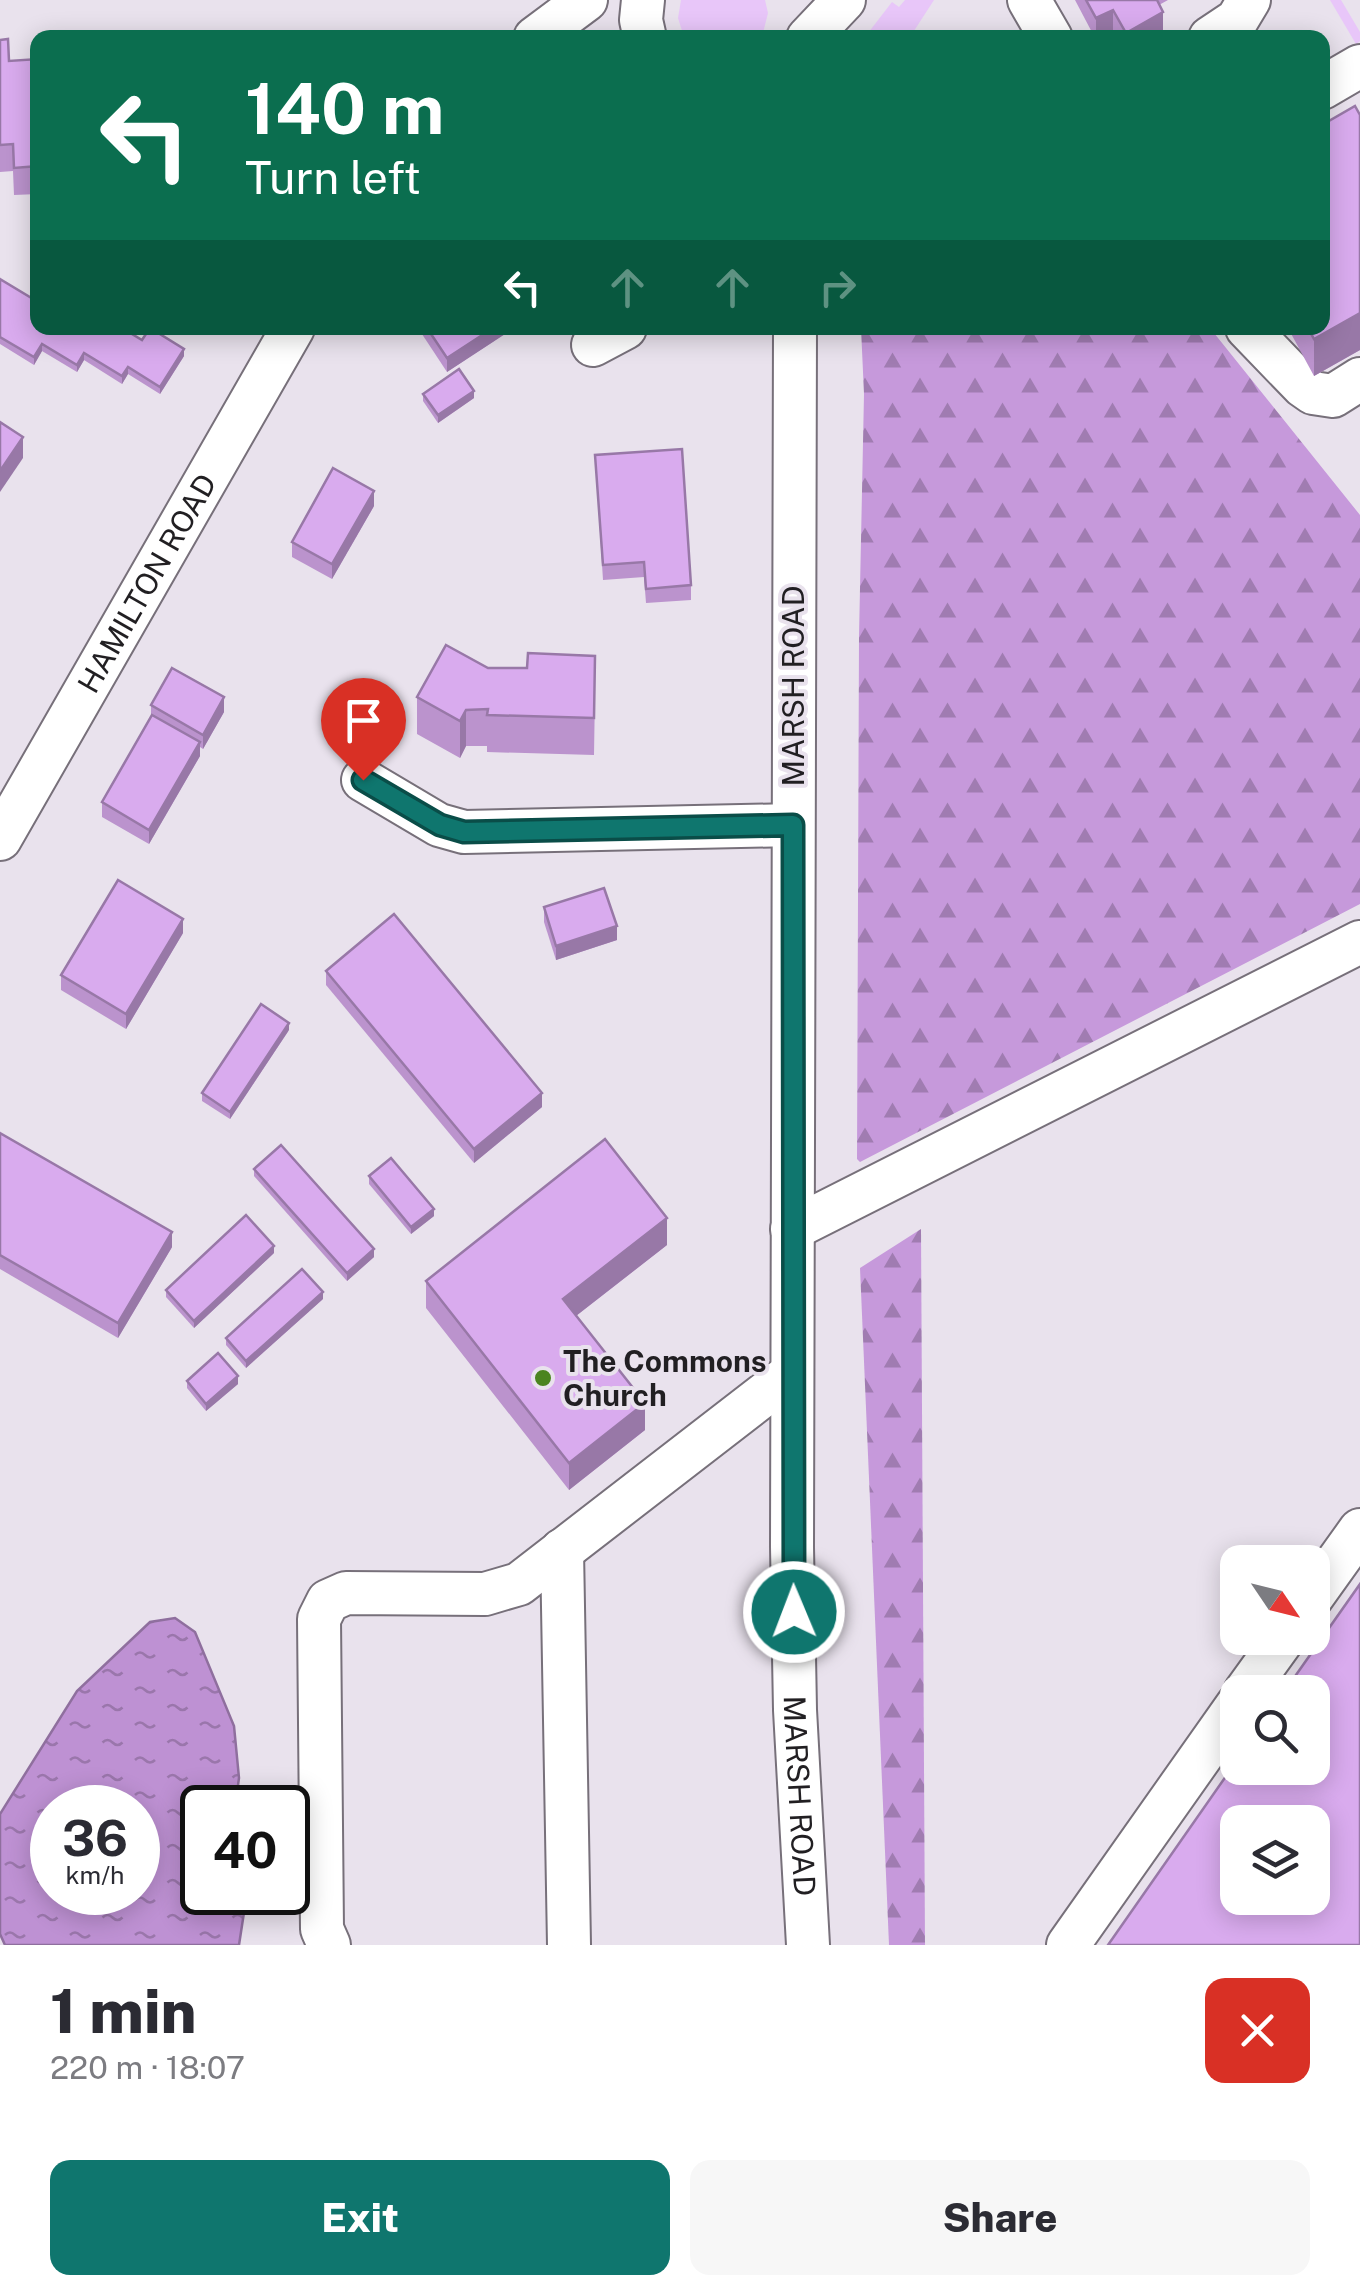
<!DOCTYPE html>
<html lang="en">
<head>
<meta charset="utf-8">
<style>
	body { margin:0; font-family:"Public Sans",sans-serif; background:#f7f7f7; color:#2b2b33; height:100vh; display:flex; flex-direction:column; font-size:38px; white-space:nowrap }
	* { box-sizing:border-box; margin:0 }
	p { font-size:32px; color:#7c7c81 }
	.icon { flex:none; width:55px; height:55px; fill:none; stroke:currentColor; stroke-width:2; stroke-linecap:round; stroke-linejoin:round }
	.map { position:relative; height:1945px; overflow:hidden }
	.side { display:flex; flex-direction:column; background:#fff; flex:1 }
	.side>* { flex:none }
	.guide { position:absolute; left:30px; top:30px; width:1300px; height:305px; border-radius:20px; box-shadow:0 5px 25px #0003; background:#0b6e4f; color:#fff; overflow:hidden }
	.needle { width:65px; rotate:125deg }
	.controls { position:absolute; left:1220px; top:1545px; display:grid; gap:20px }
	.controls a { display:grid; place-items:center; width:110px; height:110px; border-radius:20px; background:#fff; box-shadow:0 5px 25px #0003; font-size:50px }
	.speed { position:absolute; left:30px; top:1785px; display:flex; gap:20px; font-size:50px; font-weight:700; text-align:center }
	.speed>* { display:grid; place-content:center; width:130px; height:130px; border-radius:50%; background:#fff; box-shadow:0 5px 25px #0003; line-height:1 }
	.speed small { font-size:25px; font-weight:400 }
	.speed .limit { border:5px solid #111; border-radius:15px; background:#fff; color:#111 }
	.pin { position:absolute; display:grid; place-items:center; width:85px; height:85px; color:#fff; margin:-102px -42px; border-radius:50% 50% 50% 0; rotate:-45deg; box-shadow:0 0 10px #0007 }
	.pin .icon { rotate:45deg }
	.me { position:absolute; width:110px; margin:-55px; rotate:359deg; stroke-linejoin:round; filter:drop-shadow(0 0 8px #0008) }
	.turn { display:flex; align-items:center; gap:35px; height:210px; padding:0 50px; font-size:45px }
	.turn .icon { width:130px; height:130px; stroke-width:2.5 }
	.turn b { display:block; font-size:70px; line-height:85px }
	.lanes { display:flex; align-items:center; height:95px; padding:0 50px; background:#0003; justify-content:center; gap:50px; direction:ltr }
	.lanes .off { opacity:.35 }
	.round { display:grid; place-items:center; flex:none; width:105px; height:105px; border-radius:20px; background:#f7f7f7 }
	.overview { display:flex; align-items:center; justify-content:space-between; height:170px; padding:0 50px }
	h1 { font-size:60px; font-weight:800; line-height:75px }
	.action { display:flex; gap:20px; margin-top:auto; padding:20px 50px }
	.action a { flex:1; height:115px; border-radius:20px; background:#0f766e; color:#fff; font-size:40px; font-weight:800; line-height:115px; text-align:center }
	.action a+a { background:#f7f7f7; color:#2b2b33 }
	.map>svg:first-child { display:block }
	.grass { fill:#e8c6f9 }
	.forest { fill:url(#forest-firs) }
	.water { fill:url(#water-ripples); stroke:#8f6f9e; stroke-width:2.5; fill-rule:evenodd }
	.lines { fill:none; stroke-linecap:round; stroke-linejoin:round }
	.minor-casing { stroke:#77707a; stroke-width:46 }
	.minor { stroke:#fff; stroke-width:42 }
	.wall { fill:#bb93cd }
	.shaded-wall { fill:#9878a7 }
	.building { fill:#d9abee; stroke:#9878a7; stroke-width:2.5; fill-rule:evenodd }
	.route-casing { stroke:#0a4d48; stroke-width:25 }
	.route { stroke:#0f766e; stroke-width:18 }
	.poi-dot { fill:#4b841f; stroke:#e9e2ed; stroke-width:4 }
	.labels { text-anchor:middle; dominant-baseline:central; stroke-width:8; stroke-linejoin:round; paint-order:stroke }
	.street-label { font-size:30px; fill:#211f22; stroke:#e9e2ed }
	.poi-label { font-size:30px; font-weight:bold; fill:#211f22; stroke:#e9e2ed; text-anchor:start }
</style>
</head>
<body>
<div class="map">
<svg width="1360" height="1945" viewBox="0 0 1360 1945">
	<defs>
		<pattern id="forest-firs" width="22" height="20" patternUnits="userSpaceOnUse" patternTransform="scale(2.5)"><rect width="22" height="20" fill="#c699db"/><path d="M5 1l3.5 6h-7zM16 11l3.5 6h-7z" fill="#a07cb1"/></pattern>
		<pattern id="water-ripples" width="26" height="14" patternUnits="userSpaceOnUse" patternTransform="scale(2.5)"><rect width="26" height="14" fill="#be91d3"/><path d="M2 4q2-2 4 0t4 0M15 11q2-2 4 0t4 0" fill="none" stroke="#9a76ab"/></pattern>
	</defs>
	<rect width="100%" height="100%" fill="#e9e2ed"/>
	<!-- grass -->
	<g class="grass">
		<path d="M681,0H765L768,13L762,37H684L678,18Z"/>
		<path d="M905,0H934L910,37H865L892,2L899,7Z"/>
		<path d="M1330,0H1341L1360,32V41L1356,44Z"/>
	</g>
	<!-- forest -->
	<g class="forest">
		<path d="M861,328H1210L1360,515V904L860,1162L857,1159L859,637L864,394Z"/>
		<path d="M921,1229L925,1945H889L860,1268Z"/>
	</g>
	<!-- water -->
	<path class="water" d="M175,1618L195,1632L234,1726L239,1778L235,1807L202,1808V1892L247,1893L239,1945H5L0,1934V1814L77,1691L150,1622ZM52,1808H138V1892H52Z"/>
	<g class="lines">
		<defs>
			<g id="minor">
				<path d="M643,0L641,20L645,38"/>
				<path d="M1029,0L1051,38"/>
				<path d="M535,38L586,0"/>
				<path d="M808,38L844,0"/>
				<path d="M1210,38L1237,20L1249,0"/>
				<path d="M1322,88L1360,66"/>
				<path id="s1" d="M795,328L792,1547L795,1710L808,1945"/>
				<path d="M1247,328L1303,386L1313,393L1333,396L1360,379"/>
				<path d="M593,345L625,328"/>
				<path d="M363,780L439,825L464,832L793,825"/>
				<path id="s2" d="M0,839L293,328"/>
				<path d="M792,1229L1360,942"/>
				<path d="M562,1550L569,1945"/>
				<path d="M1312,1597L1360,1530"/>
				<path d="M1245,1692L1284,1638"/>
				<path d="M329,1945L322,1929L319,1619L328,1601L346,1593L485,1594L519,1584L792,1373"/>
				<path d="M1068,1945L1238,1704"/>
			</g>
		</defs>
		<!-- minor casing -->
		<use href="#minor" class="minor-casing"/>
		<!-- minor -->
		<use href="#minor" class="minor"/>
	</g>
	<!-- wall -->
	<g class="wall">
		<path d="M1075,0H1168L1159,5L1163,33L1155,38H1116L1113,31L1100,38H1095Z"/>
		<path d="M0,40L9,61L38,59V194L14,195L13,171L0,172Z"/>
		<path d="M1360,115V350L1314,376L1288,328H1322Z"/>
		<path d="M0,279L38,328L142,340L184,356L160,394L128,374L122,384L84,360L77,372L42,351L34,365L0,344Z"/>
		<path d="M418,328H505V334L447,372Z"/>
		<path d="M423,394L474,398L438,423L423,401Z"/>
		<path d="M595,455L691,585V600L646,603L644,577L603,580Z"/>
		<path d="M374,506L332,579L292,557V542Z"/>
		<path d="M488,668L595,692L594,755L487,752V746H466L460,758L417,734V697Z"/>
		<path d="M151,705L224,712L203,749L200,747V756L149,844L102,817V802L151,716Z"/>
		<path d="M544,907L617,940L556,960L544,922Z"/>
		<path d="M183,933L126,1029L61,990V975Z"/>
		<path d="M326,971L542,1107L474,1163L326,985Z"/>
		<path d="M289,1030L230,1119L202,1101V1093Z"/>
		<path d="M0,1133L172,1247L118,1338L0,1269Z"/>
		<path d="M254,1169L374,1257L347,1281L254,1176Z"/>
		<path d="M369,1176L434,1216L411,1234L369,1184Z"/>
		<path d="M667,1245L576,1316L645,1430L569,1490L426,1308V1281Z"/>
		<path d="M274,1253L194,1328L166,1297V1290Z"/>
		<path d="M323,1299L246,1368L226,1345V1338Z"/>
		<path d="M187,1381L238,1384L206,1411L187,1388Z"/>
	</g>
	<!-- shaded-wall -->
	<g class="shaded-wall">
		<path d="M1113,10V31L1100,38H1096V18Z"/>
		<path d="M1163,12V33L1155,38H1126V33Z"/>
		<path d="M1360,313V350L1314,376V339Z"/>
		<path d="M493,328H505V334L447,372V358Z"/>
		<path d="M42,344V351L34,365V357Z"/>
		<path d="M184,349V356L160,394V387Z"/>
		<path d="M84,353V360L77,372V365Z"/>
		<path d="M128,367V374L122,384V376Z"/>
		<path d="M474,391V398L438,423V415Z"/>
		<path d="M23,437V458L0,492V471Z"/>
		<path d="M374,491V506L332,579V564Z"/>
		<path d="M224,697V712L203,749V735Z"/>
		<path d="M466,710V746L460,758V721Z"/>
		<path d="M200,742V756L149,844V830Z"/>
		<path d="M183,919V933L126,1029V1014Z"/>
		<path d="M617,926V940L556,960V946Z"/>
		<path d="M289,1023V1030L230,1119V1112Z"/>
		<path d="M542,1093V1107L474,1163V1149Z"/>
		<path d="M434,1209V1216L411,1234V1227Z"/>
		<path d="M667,1218V1245L563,1326V1299Z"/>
		<path d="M172,1232V1247L118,1338V1323Z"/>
		<path d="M274,1246V1253L194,1328V1321Z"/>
		<path d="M374,1249V1257L347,1281V1273Z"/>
		<path d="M323,1292V1299L246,1368V1361Z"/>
		<path d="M238,1376V1384L206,1411V1404Z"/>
		<path d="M645,1403V1430L569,1490V1463Z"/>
	</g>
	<!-- building -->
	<g class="building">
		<path d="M1086,0H1157L1163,12L1126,33L1113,10L1096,18Z"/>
		<path d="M8,39L9,61L38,59V166L14,168L13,144L0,145V40Z"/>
		<path d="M1355,106L1360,115V313L1314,339L1308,328H1322V125Z"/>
		<path d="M0,279L38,302V328H122L142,340L150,328L184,349L160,387L128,367L122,376L84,353L77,365L42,344L34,357L0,337Z"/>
		<path d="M427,328H493L447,358Z"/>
		<path d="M459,369L474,391L438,415L423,394Z"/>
		<path d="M0,422L23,437L0,471Z"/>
		<path d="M682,449L691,585L646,589L644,562L603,565L595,455Z"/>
		<path d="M333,468L374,491L332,564L292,542Z"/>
		<path d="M446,645L488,668H527L528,653L595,656L594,718L487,715L488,709L466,710L460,721L417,697Z"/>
		<path d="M172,668L224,697L203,735L151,705Z"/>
		<path d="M152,715L200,742L149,830L102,802Z"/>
		<path d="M118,880L183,919L126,1014L61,975Z"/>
		<path d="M604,888L617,926L556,946L544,907Z"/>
		<path d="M394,914L542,1093L474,1149L326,971Z"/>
		<path d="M261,1004L289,1023L230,1112L202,1093Z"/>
		<path d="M0,1133L172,1232L118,1323L0,1255Z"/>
		<path d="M605,1139L667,1218L563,1299L645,1403L569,1463L426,1281Z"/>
		<path d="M281,1145L374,1249L347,1273L254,1169Z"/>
		<path d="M391,1158L434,1209L411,1227L369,1176Z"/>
		<path d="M246,1215L274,1246L194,1321L166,1290Z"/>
		<path d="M302,1269L323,1292L246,1361L226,1338Z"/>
		<path d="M218,1353L238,1376L206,1404L187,1381Z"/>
		<path d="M1360,1584V1945H1108L1238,1759V1768H1312V1692H1284ZM1238,1822H1312V1898H1238Z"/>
	</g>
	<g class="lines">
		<defs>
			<path id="route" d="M363,780L440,825L464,832L793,825L794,1612"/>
		</defs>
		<!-- route casing -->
		<use href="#route" class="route-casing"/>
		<!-- route -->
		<use href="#route" class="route"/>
	</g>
	<!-- markers -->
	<circle class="poi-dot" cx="543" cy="1378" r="10"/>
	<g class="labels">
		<!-- street labels -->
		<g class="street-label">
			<text stroke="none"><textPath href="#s2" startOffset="295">HAMILTON ROAD</textPath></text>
			<text transform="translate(793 686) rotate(-90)">MARSH ROAD</text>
			<text stroke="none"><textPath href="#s1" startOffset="1468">MARSH ROAD</textPath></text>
		</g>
		<!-- poi labels -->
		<g class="poi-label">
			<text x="563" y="1361">The Commons<tspan x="563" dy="34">Church</tspan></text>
		</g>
	</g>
</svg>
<div class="controls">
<a><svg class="needle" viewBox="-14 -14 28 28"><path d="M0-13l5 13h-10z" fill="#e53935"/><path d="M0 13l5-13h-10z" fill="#7c7c81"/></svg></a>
<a><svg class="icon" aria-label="search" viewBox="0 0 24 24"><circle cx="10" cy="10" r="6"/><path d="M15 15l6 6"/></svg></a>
<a><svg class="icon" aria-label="layers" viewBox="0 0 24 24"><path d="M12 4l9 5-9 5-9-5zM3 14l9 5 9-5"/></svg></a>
</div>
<div class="speed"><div>36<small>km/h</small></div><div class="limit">40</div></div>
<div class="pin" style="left:363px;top:780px;background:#d93025"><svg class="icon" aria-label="arrive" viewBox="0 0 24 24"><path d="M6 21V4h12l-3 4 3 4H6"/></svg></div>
<svg class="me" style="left:794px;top:1612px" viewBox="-20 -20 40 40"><circle r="17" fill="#0f766e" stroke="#fff" stroke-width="3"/><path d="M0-11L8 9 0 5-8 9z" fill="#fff"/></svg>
<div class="guide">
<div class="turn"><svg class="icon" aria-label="left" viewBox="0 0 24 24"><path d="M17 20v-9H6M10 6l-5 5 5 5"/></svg><div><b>140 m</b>Turn left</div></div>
<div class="lanes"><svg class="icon" aria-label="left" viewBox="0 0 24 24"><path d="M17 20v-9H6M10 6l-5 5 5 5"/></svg><svg class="icon off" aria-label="ahead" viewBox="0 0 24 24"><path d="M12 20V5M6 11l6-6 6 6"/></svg><svg class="icon off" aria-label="ahead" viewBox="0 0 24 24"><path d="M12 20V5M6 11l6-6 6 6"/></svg><svg class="icon off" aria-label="right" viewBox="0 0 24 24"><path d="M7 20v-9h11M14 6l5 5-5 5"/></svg></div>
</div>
</div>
<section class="side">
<div class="overview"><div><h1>1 min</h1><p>220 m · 18:07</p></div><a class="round" style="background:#d93025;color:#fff"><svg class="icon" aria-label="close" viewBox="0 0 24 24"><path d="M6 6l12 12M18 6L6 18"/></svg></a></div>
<div class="action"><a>Exit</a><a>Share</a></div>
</section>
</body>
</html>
